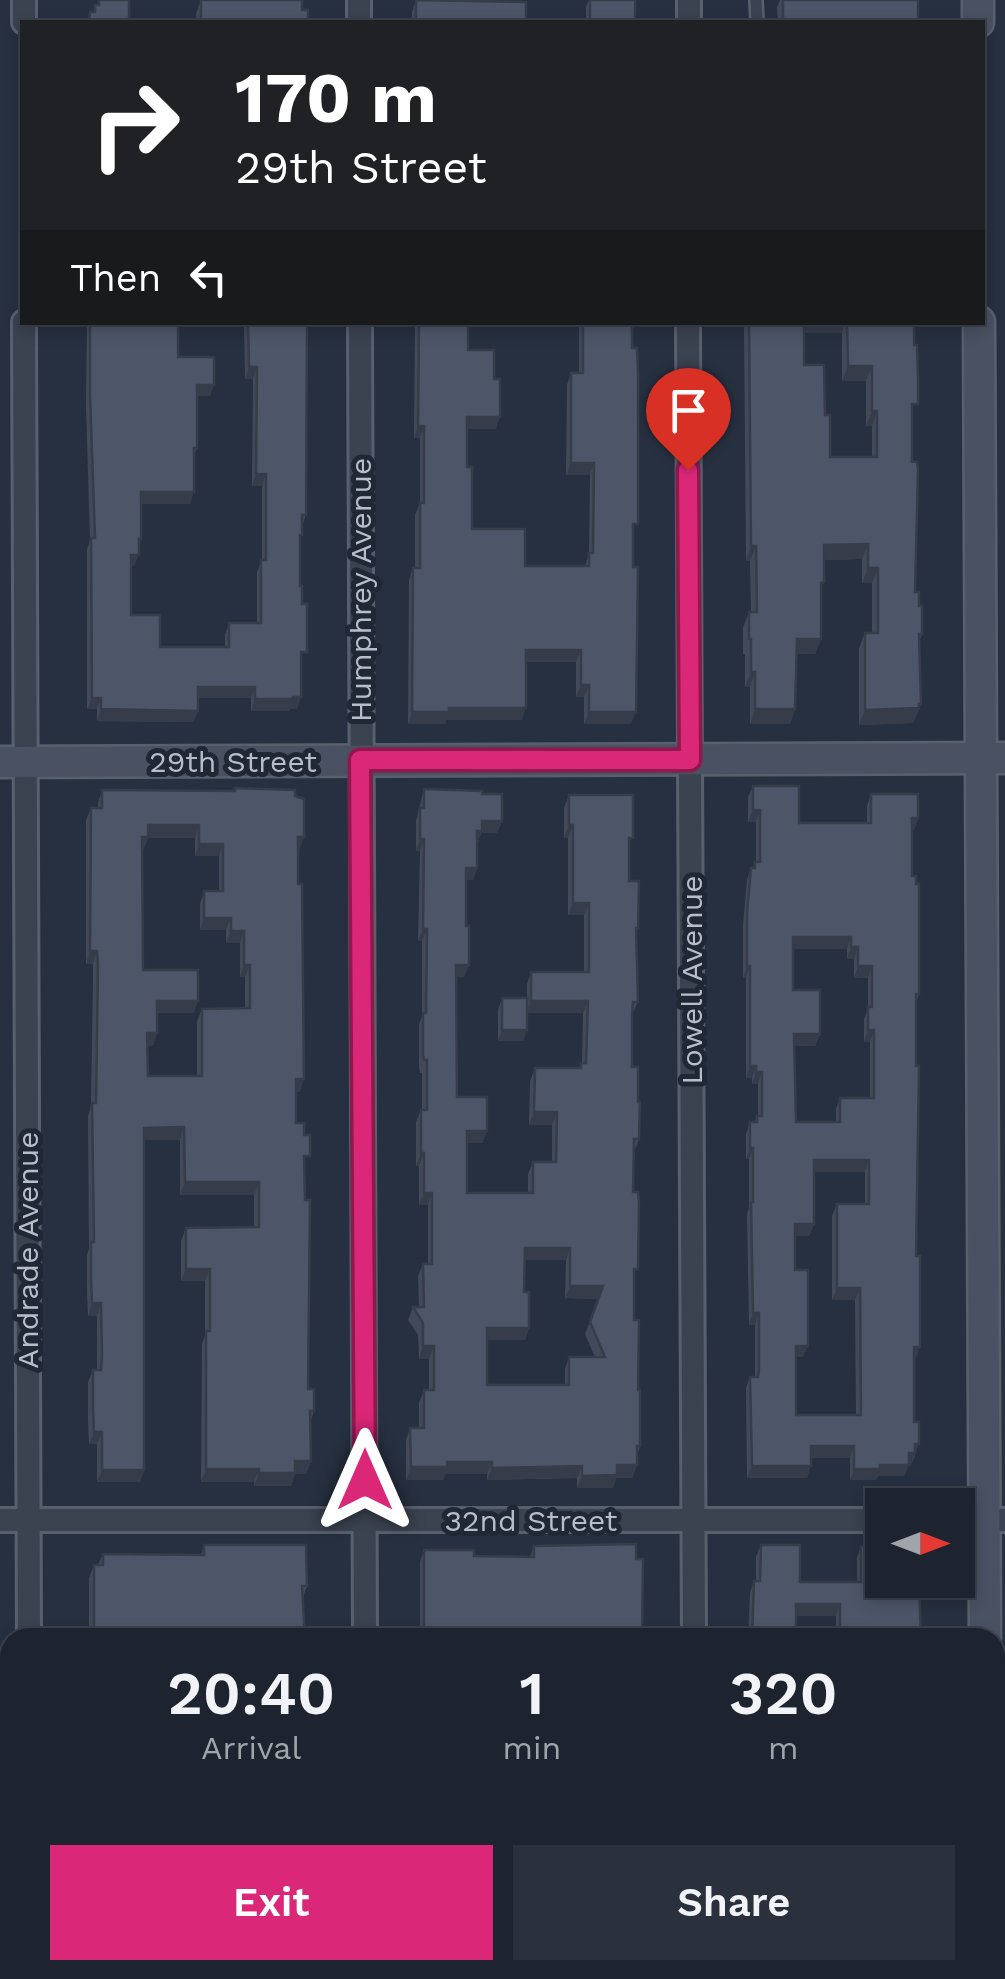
<!DOCTYPE html>
<html lang="en">
<head>
<meta charset="utf-8">
<style>
	body { margin:0; font-family:"Work Sans",sans-serif; background:#2a303c; color:#f1f3f6; height:100vh; display:flex; flex-direction:column; font-size:38px; white-space:nowrap }
	* { box-sizing:border-box; margin:0 }
	p { font-size:32px; color:#a0a4ab }
	.icon { flex:none; width:55px; height:55px; fill:none; stroke:currentColor; stroke-width:2; stroke-linecap:round; stroke-linejoin:round }
	.map { position:relative; flex:1; overflow:hidden }
	.sheet { position:absolute; left:0px; top:1628px; width:1005px; height:352px; display:flex; flex-direction:column; background:#1d2430; border-radius:30px 30px 0 0; box-shadow:0 5px 15px #0003,0 0 0 2px #3b414c }
	.sheet>* { flex:none }
	.hud { position:absolute; left:20px; top:20px; width:965px; height:305px; border-radius:0px; box-shadow:0 5px 15px #0003,0 0 0 2px #3b414c; background:#202124; color:#fff; overflow:hidden }
	.needle { width:65px; rotate:90deg }
	.tools { position:absolute; left:865px; top:1488px; display:grid; gap:20px }
	.tools a { display:grid; place-items:center; width:110px; height:110px; border-radius:0px; background:#1d2430; box-shadow:0 5px 15px #0003,0 0 0 2px #3b414c; font-size:50px }
	.pin { position:absolute; display:grid; place-items:center; width:85px; height:85px; color:#fff; margin:-102px -42px; border-radius:50% 50% 50% 0; rotate:-45deg; box-shadow:0 0 10px #0007 }
	.pin .icon { rotate:45deg }
	.me { position:absolute; width:110px; margin:-55px; rotate:0deg; stroke-linejoin:round; filter:drop-shadow(0 0 8px #0008) }
	.turn { display:flex; align-items:center; gap:35px; height:210px; padding:0 50px; font-size:45px }
	.turn .icon { width:130px; height:130px; stroke-width:2.5 }
	.turn b { display:block; font-size:70px; line-height:85px }
	.then { display:flex; align-items:center; height:95px; padding:0 50px; background:#0003; gap:20px; font-size:38px }
	.eta { display:flex; justify-content:space-evenly; align-items:center; height:170px; text-align:center }
	.eta b { font-size:60px; font-weight:600; line-height:70px }
	.primary-button { display:flex; gap:20px; margin-top:auto; padding:20px 50px }
	.primary-button a { flex:1; height:115px; border-radius:0px; background:#db2777; color:#fff; font-size:40px; font-weight:600; line-height:115px; text-align:center }
	.primary-button a+a { background:#2a303c; color:#f1f3f6 }
	.map>svg:first-child { display:block }
	.lines { fill:none; stroke-linecap:round; stroke-linejoin:round }
	.lane-casing { stroke:#59606d; stroke-width:16 }
	.street-casing { stroke:#59606d; stroke-width:28 }
	.secondary-casing { stroke:#59606d; stroke-width:35 }
	.lane { stroke:#3b4250; stroke-width:11 }
	.street { stroke:#3b4250; stroke-width:22 }
	.secondary { stroke:#495162; stroke-width:30 }
	.wall { fill:#424a59; fill-rule:evenodd }
	.shaded-wall { fill:#363c49 }
	.building { fill:#4d5668; stroke:#363c49; stroke-width:2.5; fill-rule:evenodd }
	.route-casing { stroke:#8e194d; stroke-width:25 }
	.route { stroke:#db2777; stroke-width:18 }
	.labels { text-anchor:middle; dominant-baseline:central; stroke-width:10; stroke-linejoin:round; paint-order:stroke }
	.street-label { font-size:30px; fill:#b8bdca; stroke:#202735 }
</style>
</head>
<body>
<div class="map">
<svg width="1005" height="1979" viewBox="0 0 1005 1979">
	<rect width="100%" height="100%" fill="#273040"/>
	<g class="lines">
		<defs>
			<path id="lane" d="M756,0L757,22"/>
			<g id="street">
				<path d="M24,0V22"/>
				<path d="M359,0V22"/>
				<path d="M689,22V0"/>
				<path d="M24,322L29,1638"/>
				<path d="M360,322L365,1638"/>
				<path d="M688,322L694,1638"/>
				<path d="M0,1520H882"/>
				<path d="M958,1520H1005"/>
				<path d="M29,1970V1979"/>
				<path d="M367,1970V1979"/>
				<path d="M694,1970V1979"/>
			</g>
			<g id="secondary">
				<path d="M978,0V22"/>
				<path d="M979,322L985,1638"/>
				<path d="M0,762L1005,758"/>
				<path d="M986,1970L987,1979"/>
			</g>
		</defs>
		<!-- lane casing -->
		<use href="#lane" class="lane-casing"/>
		<!-- street casing -->
		<use href="#street" class="street-casing"/>
		<!-- secondary casing -->
		<use href="#secondary" class="secondary-casing"/>
		<!-- lane -->
		<use href="#lane" class="lane"/>
		<!-- street -->
		<use href="#street" class="street"/>
		<!-- secondary -->
		<use href="#secondary" class="secondary"/>
	</g>
	<!-- wall -->
	<g class="wall">
		<path d="M201,0L302,10L308,22H196V14Z"/>
		<path d="M416,0L526,22H412V12Z"/>
		<path d="M589,0H635V22H586V7Z"/>
		<path d="M780,0H918V22H778L777,7Z"/>
		<path d="M87,322H178V357L210,396H197V448L194,456L190,504H141L139,546L134,566H131V615L160,647H225V635L229,623H257V572L262,560V486H252L253,379H245L244,322H307L306,515L302,526L300,540L302,663H301L297,709H290L289,711H251V698H198V711L193,722L97,721V709H87V550L90,540L86,406Z"/>
		<path d="M415,322H467L468,350L496,429H467V467L472,529L525,566H585L589,553L590,475H566L567,385L571,373H579V322H632L633,536L631,724H584V697H576V662H526L522,720H446L445,724H408L409,580L413,568H415V515L420,503V438H414Z"/>
		<path d="M744,322H912V462L915,592L919,606L922,634L919,642L921,704L913,723L859,725V648L865,633H872V583H862V559L824,560L821,593V639L815,654H797L795,709L790,724H750V687H745V654H743V628L749,612H751L750,561H746ZM804,333H842V381H866V426H872V457H830L825,415L804,365Z"/>
		<path d="M753,786L799,823H867V806L871,794L918,818L914,830H912V876L919,994L916,1003L915,1456L911,1464H909L904,1476H878L876,1480H850V1458H811L807,1478H747L746,1388L750,1377H755V1325H749L747,1214L749,1208V1159H746V1134L750,1122H754L758,1116V1084H752V1078H746V978H743V925L747,880L751,868H753L756,862V822H748V797ZM793,949H847V959H854V978H868V1009L864,1019V1042H870V1098H840L836,1109V1122H796L794,1046H815L820,1034L793,990ZM814,1172H865V1204H837L832,1216V1300H855L856,1415H796V1357H803L795,1270V1236H809L814,1224Z"/>
		<path d="M424,789L482,794L502,821L497,833H481L478,843L477,868L473,880H466V926L469,965L464,977H456L457,1097L487,1131L482,1143H467V1193H528V1174L533,1162H552V1125H529L530,1081L535,1068H579L582,1063L583,1013H527V1030L523,1041H498V1010L502,998H527V984L531,972H584V915H568V838H564V808L569,795L629,848V881L638,928L636,935L638,1002L632,1014V1067L638,1102L639,1139L634,1152L633,1192L634,1320L640,1446L637,1456V1465L632,1478H616L613,1488H577V1478L487,1480V1474H445L443,1480H406V1440L410,1428H419V1403L424,1390H429V1359H419L418,1335L408,1320L413,1307H419L418,1276L423,1264H428V1205H419V1166H416V1122L421,1110H422V1073H420L419,1067V1025L422,1016V941H418L420,851H416V821ZM525,1260H566L565,1298L599,1299L585,1334L595,1357H569L565,1369V1385H487V1340H525L529,1328L524,1292Z"/>
		<path d="M102,790L300,849H298L300,1092H296V1123L305,1168L308,1389L314,1411L311,1420V1461L306,1474H295L291,1486H254V1482H201L202,1344L205,1335V1281H181V1241L186,1228L254,1227V1195H180V1140H144V1470L140,1482H97V1444H89L88,1420V1382L93,1370H97V1316H88L87,1292V1255L89,1249L88,1116L91,1106L93,976V964H86V820L91,808H98V803ZM148,838H195V856H219V891H204L200,904V930H226V943H240V977H245V1008L202,1009L197,1021V1076H148L147,1046L153,1045L157,1033V1013H194L143,970L142,850H143Z"/>
		<path d="M204,1545L307,1586L303,1597L305,1638H89V1578L94,1565H98L103,1554L201,1555Z"/>
		<path d="M761,1545L800,1582H857V1558L861,1546L921,1638H836V1616H796V1638H748L750,1593L754,1581H756V1557Z"/>
		<path d="M534,1546L636,1559L642,1638H420V1562L424,1550L474,1556L530,1557Z"/>
		<path d="M98,1970H311L308,1974V1979H98Z"/>
		<rect x="750" y="1970" width="75" height="9"/>
	</g>
	<!-- shaded-wall -->
	<g class="shaded-wall">
		<path d="M802,322H845L842,333H799Z"/>
		<path d="M848,366H872L866,381H842Z"/>
		<path d="M249,367H257L253,379H245Z"/>
		<path d="M197,385H214L210,396H193Z"/>
		<path d="M872,411H877L872,426H866Z"/>
		<path d="M467,417H500L496,429H462Z"/>
		<path d="M418,426H424L420,438H414Z"/>
		<path d="M571,463H594L590,475H566Z"/>
		<path d="M256,474H266L262,486H252Z"/>
		<path d="M141,492H194L190,504H137Z"/>
		<path d="M868,544L862,559L818,560L824,545Z"/>
		<path d="M751,546H756L750,561H746Z"/>
		<path d="M131,555H139L134,566H127Z"/>
		<path d="M868,568H878L872,583H862Z"/>
		<path d="M797,639H821L815,654H791Z"/>
		<path d="M526,650H581L576,662H522Z"/>
		<path d="M751,672H755L750,687H745Z"/>
		<path d="M581,685H589L584,697H576Z"/>
		<path d="M198,687H255L251,698H193Z"/>
		<path d="M301,697L297,709H290L289,711H251L255,699Z"/>
		<path d="M92,698H101L97,709H87Z"/>
		<path d="M921,704L913,723L859,725L865,710Z"/>
		<path d="M449,708H526L522,720H446L445,724H408L412,712Z"/>
		<path d="M101,709L198,711L193,722L97,721Z"/>
		<path d="M755,709H795L790,724H750Z"/>
		<path d="M589,712H636L631,724H584Z"/>
		<path d="M753,810H760L756,822H748Z"/>
		<path d="M912,818H918L914,830H908Z"/>
		<path d="M482,821H502L497,833H481L478,843L477,831Z"/>
		<path d="M148,825H199L195,838H148L143,850H137Z"/>
		<path d="M569,825H573L568,838H564Z"/>
		<path d="M298,837H304L300,849H294Z"/>
		<path d="M420,839H424L420,851H416Z"/>
		<path d="M199,844H223L219,856H195Z"/>
		<path d="M466,868H477L473,880H461Z"/>
		<path d="M573,903H589L584,915H568Z"/>
		<path d="M204,918H231L226,930H200Z"/>
		<path d="M423,929H427L422,941H418Z"/>
		<path d="M231,931H244L240,943H226Z"/>
		<path d="M793,937H851L847,949H789Z"/>
		<path d="M851,947H858L854,959H847Z"/>
		<path d="M90,951H97L93,964H86Z"/>
		<path d="M244,965H250L245,977H240Z"/>
		<path d="M456,965H469L464,977H452Z"/>
		<path d="M747,966H750L746,978H743Z"/>
		<path d="M858,966H872L868,978H854Z"/>
		<path d="M157,1001H198L194,1013H153Z"/>
		<path d="M531,1001H588L583,1013H527Z"/>
		<path d="M502,1030H527L523,1041H498Z"/>
		<path d="M868,1030H874L870,1042H864Z"/>
		<path d="M147,1033H157L153,1045L143,1046Z"/>
		<path d="M794,1034H820L815,1046H790Z"/>
		<path d="M750,1066H756L752,1078H746Z"/>
		<path d="M756,1072H762L758,1084H752Z"/>
		<path d="M296,1079H304L300,1092H291Z"/>
		<path d="M534,1112H557L552,1125H529Z"/>
		<path d="M184,1127L180,1140H140L144,1128Z"/>
		<path d="M467,1131H487L482,1143H462Z"/>
		<path d="M750,1148H753L749,1159H746Z"/>
		<path d="M421,1153H424L419,1166H416Z"/>
		<path d="M814,1160H869L865,1172H809Z"/>
		<path d="M185,1182H259L254,1195H180Z"/>
		<path d="M424,1193H432L428,1205H419Z"/>
		<path d="M795,1224H814L809,1236H790Z"/>
		<path d="M525,1248H570L566,1260H520Z"/>
		<path d="M186,1269H210L205,1281H181Z"/>
		<path d="M570,1286H603L599,1299L565,1298Z"/>
		<path d="M837,1288H860L855,1300H832Z"/>
		<path d="M92,1303H101L97,1316H88Z"/>
		<path d="M753,1313H759L755,1325H749Z"/>
		<path d="M487,1328H529L525,1340H483Z"/>
		<path d="M423,1346H434L429,1359H419Z"/>
		<path d="M796,1346H808L803,1357H792Z"/>
		<path d="M914,1347H920L916,1358H910Z"/>
		<path d="M94,1432H102L97,1444H89Z"/>
		<path d="M915,1444H919L911,1464H904L909,1453Z"/>
		<path d="M811,1446H854L850,1458H807Z"/>
		<path d="M295,1461H311L306,1474H295L291,1486H254L259,1473Z"/>
		<path d="M447,1462H492L487,1474H445L443,1480H406L411,1467Z"/>
		<path d="M617,1465H637L632,1478H616L613,1488H577L582,1476Z"/>
		<path d="M880,1465H909L904,1476H878L876,1480H850L854,1469Z"/>
		<path d="M582,1466L577,1478L487,1480L492,1468Z"/>
		<path d="M752,1466H811L807,1478H747Z"/>
		<path d="M206,1469H259L254,1482H201Z"/>
		<path d="M102,1470H144L140,1482H97Z"/>
		<path d="M796,1604H840L836,1616H791Z"/>
		<path d="M516,1970H584L581,1979H513Z"/>
	</g>
	<!-- building -->
	<g class="building">
		<path d="M99,0H129V22H89L90,12H95V5H99Z"/>
		<path d="M201,0H302V10H308V22H201Z"/>
		<path d="M416,0L526,2V22H416Z"/>
		<rect x="590" y="0" width="45" height="22"/>
		<rect x="783" y="0" width="135" height="22"/>
		<path d="M90,322H178V357H214V385H197V448H194V492H141V539H139V555H131V615H160V647H229V623H261V560H266V474H256L257,367H249L248,322H307L306,515H302V535H300V586H302V604H307V652H301V697H293V699H255V687H198V711L101,709V698H92L91,538H95L90,395Z"/>
		<path d="M419,322H468V350H494V379H500V417H467V467H472V529H525V566H589V553H593L594,463H571V373H583V322H632V348H637L638,373V524H633V567H638L636,712H589V685H581V650H526V708H449V712H412L413,568H420V503H424V426H418Z"/>
		<path d="M749,322H804V365H824L825,415H830V457H877V411H872V366H848L847,322H912V325H914V345H917L918,378V404H912V462H917L918,469L915,592H919V606H922V634H919L921,704H919V708L865,710V633H878V568H868V544L824,545V582L821,583V639H797L795,709H755V672H751V639H749V612H757L756,546H751Z"/>
		<path d="M753,786H799V823H871V794H918V818H912V876H916V884H919V994H916V1066H919L916,1256H920V1347H914V1422H919V1444H915V1453H909V1465H880V1469H854V1446H811V1466H752L750,1377H758L759,1369V1313H753L751,1202H753V1148H750V1122H757V1116H762V1072H756V1066H750V966H747V913L751,868H755V862H760V810H753ZM793,937H851V947H858V966H872V1007H868V1030H874V1098H840V1122H796L794,1034H820V990H793ZM814,1160H869V1204H837V1288H860L861,1415H796V1346H808V1270H795V1224H814Z"/>
		<path d="M235,788L295,790V796L304,799V837H298V884H302L304,1079H296V1123H304V1135H310V1156H304L305,1200H310L308,1389H314V1411H310L311,1461H295V1473H259V1469H206V1331H210V1269H186V1228L259,1227V1182H185L184,1127L144,1128V1470H102V1432H94L93,1407V1370H101L102,1356L101,1303H92L91,1280V1242H94L92,1103H96L98,964L97,951H90L91,808H102V790L235,791ZM148,825H199V844H223V891H204V918H231V931H244V965H250V1008L202,1009V1076H148L147,1033H157V1001H198V970H143L142,837H148Z"/>
		<path d="M424,789L482,791V794H502V821H482V831H477V868H466V926H469V965H456L457,1097H487V1131H467V1193H533V1162H556L557,1112H534L535,1068H581V1063H586L588,1001H531V972H589V903H573V825H569V795H633V838H629V881H639L638,928H636L638,1002H633L632,1015V1067H638V1102H640L639,1139H634L633,1192H638L639,1201L638,1269H634V1320H639L638,1390H640V1446H637V1465H617V1475L582,1476V1466L492,1468V1462H447V1467H411L410,1428H424V1390H434V1346H423V1323L413,1307H424L423,1264H432V1193H424V1153H421V1110H427V1060H424L423,1055V1013H426L427,929H423L424,839H420V808H424ZM525,1248H570V1286H603L590,1322L605,1357H569V1385H487V1328H529V1292H524Z"/>
		<rect x="502" y="998" width="25" height="32"/>
		<path d="M636,1544V1559H643L642,1638H424V1550H474V1556L534,1557V1546Z"/>
		<path d="M204,1545H306L307,1586H302L305,1638H94V1565H103V1554L204,1555Z"/>
		<path d="M761,1545H800V1582H861V1546H882V1580H911V1582H919L921,1638H840V1604H796V1638H752L754,1581H760Z"/>
		<rect x="102" y="1970" width="206" height="9"/>
		<path d="M426,1970H494V1979H425Z"/>
		<rect x="585" y="1970" width="56" height="9"/>
		<rect x="755" y="1970" width="70" height="9"/>
		<rect x="860" y="1970" width="62" height="9"/>
	</g>
	<g class="lines">
		<defs>
			<path id="route" d="M365,1480L360,760H690L688,470"/>
		</defs>
		<!-- route casing -->
		<use href="#route" class="route-casing"/>
		<!-- route -->
		<use href="#route" class="route"/>
	</g>
	<g class="labels">
		<!-- street labels -->
		<g class="street-label">
			<text transform="translate(360 590) rotate(-90)">Humphrey Avenue</text>
			<text x="233" y="761">29th Street</text>
			<text transform="translate(691 980) rotate(-90)">Lowell Avenue</text>
			<text transform="translate(27 1250) rotate(-90)">Andrade Avenue</text>
			<text x="531" y="1520">32nd Street</text>
		</g>
	</g>
</svg>
<div class="tools">
<a><svg class="needle" viewBox="-14 -14 28 28"><path d="M0-13l5 13h-10z" fill="#e53935"/><path d="M0 13l5-13h-10z" fill="#a0a4ab"/></svg></a>
</div>
<div class="pin" style="left:688px;top:470px;background:#d93025"><svg class="icon" aria-label="arrive" viewBox="0 0 24 24"><path d="M6 21V4h12l-3 4 3 4H6"/></svg></div>
<svg class="me" style="left:365px;top:1480px" viewBox="-20 -20 40 40"><path d="M0-17L14 15 0 8-14 15z" fill="#db2777" stroke="#fff" stroke-width="4"/></svg>
<div class="hud">
<div class="turn"><svg class="icon" aria-label="right" viewBox="0 0 24 24"><path d="M7 20v-9h11M14 6l5 5-5 5"/></svg><div><b>170 m</b>29th Street</div></div>
<div class="then">Then<svg class="icon" aria-label="left" viewBox="0 0 24 24"><path d="M17 20v-9H6M10 6l-5 5 5 5"/></svg></div>
</div>
<section class="sheet">
<div class="eta">
<div><b>20:40</b><p>Arrival</p></div>
<div><b>1</b><p>min</p></div>
<div><b>320</b><p>m</p></div>
</div>
<div class="primary-button"><a>Exit</a><a>Share</a></div>
</section>
</div>
</body>
</html>
